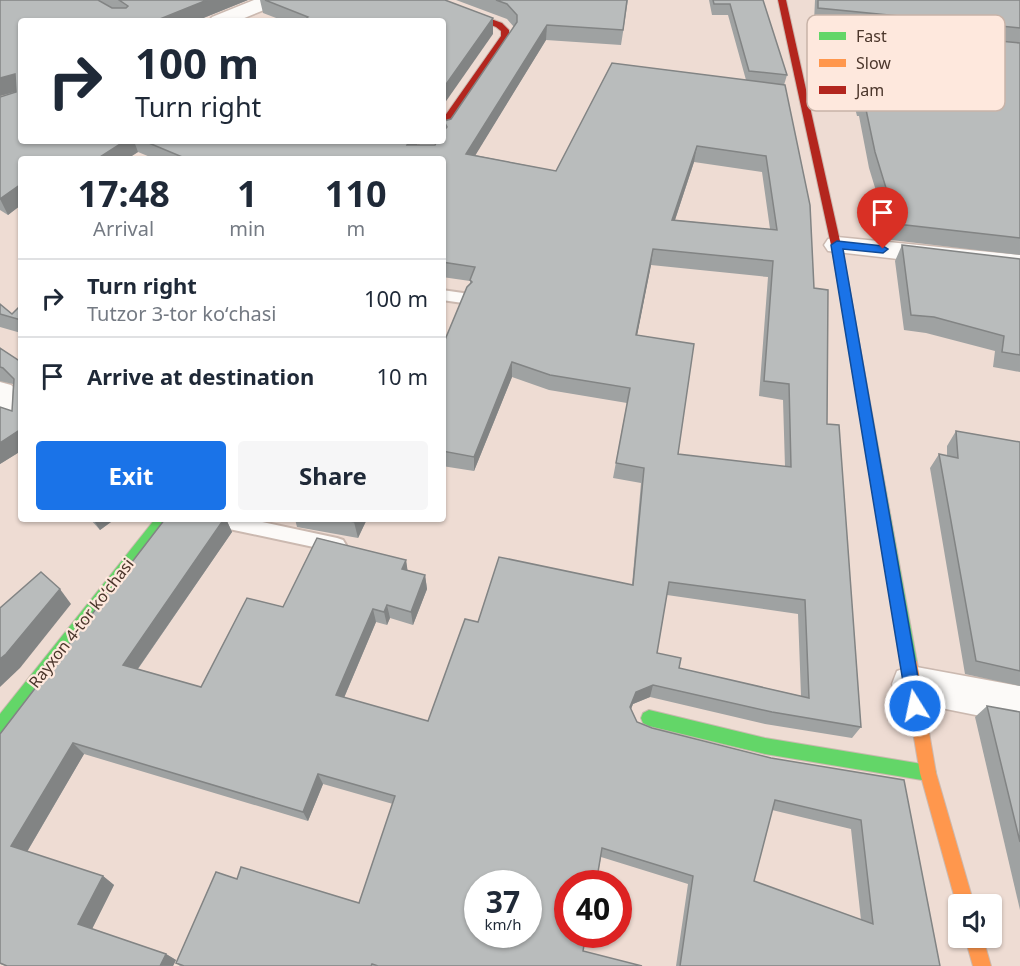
<!DOCTYPE html>
<html lang="en">
<head>
<meta charset="utf-8">
<style>
	body { margin:0; font-family:"Noto Sans",sans-serif; background:#f6f6f7; color:#1f2937; height:100vh; display:flex; flex-direction:column; font-size:22px; white-space:nowrap }
	* { box-sizing:border-box; margin:0 }
	p { font-size:20px; color:#747a83 }
	.icon { flex:none; width:33px; height:33px; fill:none; stroke:currentColor; stroke-width:2; stroke-linecap:round; stroke-linejoin:round }
	.map { position:relative; flex:1; overflow:hidden }
	.sheet { position:absolute; left:18px; top:156px; width:428px; height:366px; display:flex; flex-direction:column; background:#fff; border-radius:6px; box-shadow:0 2px 4px #0004 }
	.sheet>* { flex:none }
	.hud { position:absolute; left:18px; top:18px; width:428px; height:126px; border-radius:6px; box-shadow:0 2px 4px #0004; background:#fff; color:#1f2937; overflow:hidden }
	.buttons { position:absolute; left:948px; top:894px; display:grid; gap:12px }
	.buttons a { display:grid; place-items:center; width:54px; height:54px; border-radius:6px; background:#fff; box-shadow:0 2px 4px #0004; font-size:30px }
	.speed { position:absolute; left:464px; top:870px; display:flex; gap:12px; font-size:30px; font-weight:700; text-align:center }
	.speed>* { display:grid; place-content:center; width:78px; height:78px; border-radius:50%; background:#fff; box-shadow:0 2px 4px #0004; line-height:1 }
	.speed small { font-size:15px; font-weight:400 }
	.speed .limit { border:9px solid #d22; background:#fff; color:#111 }
	.pin { position:absolute; display:grid; place-items:center; width:51px; height:51px; color:#fff; margin:-62px -26px; border-radius:50% 50% 50% 0; rotate:-45deg; box-shadow:0 0 6px #0007 }
	.pin .icon { rotate:45deg }
	.me { position:absolute; width:66px; margin:-33px; rotate:350deg; stroke-linejoin:round; filter:drop-shadow(0 0 4px #0008) }
	.turn { display:flex; align-items:center; gap:21px; height:126px; padding:0 18px; font-size:27px }
	.turn .icon { width:78px; height:78px; stroke-width:2.5 }
	.turn b { display:block; font-size:42px; line-height:51px }
	.eta { display:flex; justify-content:space-evenly; align-items:center; height:102px; text-align:center }
	.eta b { font-size:36px; font-weight:700; line-height:42px }
	.primary-button { display:flex; gap:12px; margin-top:auto; padding:12px 18px }
	.primary-button a { flex:1; height:69px; border-radius:6px; background:#1a73e8; color:#fff; font-size:24px; font-weight:700; line-height:69px; text-align:center }
	.primary-button a+a { background:#f6f6f7; color:#1f2937 }
	ul { padding:0; list-style:none }
	li { display:flex; align-items:center; gap:18px; height:78px; padding:0 18px; border-top:2px solid #e0e1e3 }
	li div { flex:1 }
	li b { display:block; font-size:22px }
	li em { font-style:normal }
	.map>svg:first-child { display:block }
	.lines { fill:none; stroke-linecap:round; stroke-linejoin:round }
	.lane-casing { stroke:#cbb9b0; stroke-width:4 }
	.street-casing { stroke:#cbb9b0; stroke-width:3 }
	.fast-casing { stroke:#cbb9b0; stroke-width:2 }
	.slow-casing { stroke:#cbb9b0; stroke-width:2 }
	.jam-casing { stroke:#cbb9b0; stroke-width:2 }
	.lane { fill:#fcfaf8; fill-rule:evenodd }
	.street { fill:#fcfaf8; fill-rule:evenodd }
	.fast { fill:#63d668; fill-rule:evenodd }
	.slow { fill:#ff974d; fill-rule:evenodd }
	.jam { fill:#b3261e; fill-rule:evenodd }
	.wall { fill:#9fa2a2; fill-rule:evenodd }
	.shaded-wall { fill:#828484 }
	.building { fill:#b9bcbc; stroke:#828484; stroke-width:1.5; fill-rule:evenodd }
	.route { fill:#1a73e8; stroke:#114b97; stroke-width:1.5 }
	.labels { text-anchor:middle; dominant-baseline:central; stroke-width:4.5; stroke-linejoin:round; paint-order:stroke }
	.street-label { font-size:16px; fill:#4b362b; stroke:#fee8dd }
	.key { fill:#fee8dd; stroke:#c8b3a8; stroke-width:1.5 }
	.key-label { font-size:16px; fill:#4b362b }
</style>
</head>
<body>
<div class="map">
<svg width="1020" height="966" viewBox="0 0 1020 966">
	<rect width="100%" height="100%" fill="#eedcd3"/>
	<g class="lines">
		<defs>
			<g id="lane">
				<path d="M442,290L463,293L470,298L463,303L442,300Z"/>
				<path d="M207,519H248L337,538L343,540L346,545L343,550L337,552L215,526L209,524Z"/>
			</g>
			<g id="street">
				<path d="M254,0H282L279,4L237,21H209L212,17Z"/>
				<path d="M442,136L446,141L434,159H410L422,141H442Z"/>
				<path d="M837,237L1020,255V273L828,251L824,245L828,239Z"/>
				<path d="M0,382L11,385L21,394V424L10,420L0,411Z"/>
				<path d="M911,666L1020,686V724L911,702L897,697L892,684L897,671Z"/>
			</g>
			<g id="fast">
				<path d="M839,255L844,259L917,662L914,667L909,669L904,667L901,662L834,259Z"/>
				<path d="M155,519H170L6,733L0,735V714Z"/>
				<path d="M649,710L765,738L928,765L934,767L936,773L934,779L928,781L765,754L649,726L643,723L641,718L643,713Z"/>
			</g>
			<g id="slow">
				<path d="M909,655L914,657L917,662L936,773L974,904H958V910L920,773L901,662L904,657Z"/>
				<path d="M965,938H983L991,966H973Z"/>
			</g>
			<g id="jam">
				<path d="M428,0H439L502,23L509,30V36L445,130L442,131V120L501,36V31L496,27Z"/>
				<path d="M778,0H786L844,259L839,263L834,259Z"/>
			</g>
		</defs>
		<!-- lane casing -->
		<use href="#lane" class="lane-casing"/>
		<!-- street casing -->
		<use href="#street" class="street-casing"/>
		<!-- fast casing -->
		<use href="#fast" class="fast-casing"/>
		<!-- slow casing -->
		<use href="#slow" class="slow-casing"/>
		<!-- jam casing -->
		<use href="#jam" class="jam-casing"/>
		<!-- lane -->
		<use href="#lane" class="lane"/>
		<!-- street -->
		<use href="#street" class="street"/>
		<!-- fast -->
		<use href="#fast" class="fast"/>
		<!-- slow -->
		<use href="#slow" class="slow"/>
		<!-- jam -->
		<use href="#jam" class="jam"/>
	</g>
	<!-- wall -->
	<g class="wall">
		<path d="M0,0H98L112,8L98,0H248L196,21H21V141H419L417,145H435L437,141H442V133L445,130L444,121L451,119L514,27L507,19L456,0H628L621,45L546,40L475,155L556,171L612,63L746,80L728,15H712L709,0H763L787,75L784,85H785L810,205L814,288L828,290L827,424L839,425L861,727L852,738L765,724L650,697L633,704L631,709L637,722L652,728L771,758L904,780L940,966H676L688,884L601,857L596,884H567V934H586L583,951L642,966H180L176,963L216,872L237,879L241,867L359,903L393,804L323,784L308,821L84,754L27,852L103,876L114,885L92,929L166,954L176,960L173,966H6L0,964V734L165,519H226L232,532L138,669L201,687L247,598L283,607L317,538L406,560L407,570L425,575L427,589L413,625L390,618L387,625L376,622L344,698L428,721L465,619L478,622L499,557L632,585L641,483L613,478L627,403L549,390L512,377L474,471L442,466V347L467,287L470,284V281L442,277V159H155L138,152L127,159H21V205L8,215L0,210V97L16,92L0,96ZM694,162L762,172L770,229L675,220ZM651,265L768,277L759,396L783,400L785,467L678,454L694,344L637,335ZM667,595L798,614L801,696L679,668L681,658L657,653ZM772,810L851,829L861,920L754,881ZM477,884H528V934H477Z"/>
		<path d="M260,0H445L493,18V34L442,21H284L263,13Z"/>
		<path d="M815,0H1020V255L891,240L869,168L859,116H857L851,92L815,89L811,72L813,39L817,24L905,32L814,22Z"/>
		<path d="M902,245L1020,259V372L993,367L995,351L926,333L904,330L895,261Z"/>
		<path d="M0,304L12,314L21,305V333L0,327Z"/>
		<path d="M0,348L21,362V451L0,464V407L12,411L13,384L0,381Z"/>
		<path d="M956,431L1020,442V686L965,674L930,468L939,454L947,456V446Z"/>
		<path d="M90,519H115L100,530Z"/>
		<path d="M295,519H367L358,538L297,527Z"/>
		<path d="M987,706L1020,712V910L975,717Z"/>
	</g>
	<!-- shaded-wall -->
	<g class="shaded-wall">
		<path d="M207,0H248L196,21H156Z"/>
		<path d="M493,18V34L442,107V90Z"/>
		<path d="M547,25L546,40L467,169L466,154Z"/>
		<path d="M15,74L21,90L0,96V78Z"/>
		<path d="M125,141H134L138,152L127,159H97Z"/>
		<path d="M409,141H419L409,159L407,145Z"/>
		<path d="M697,146L694,162L670,235L672,220Z"/>
		<path d="M21,184V205L8,215L0,199Z"/>
		<path d="M653,249L651,265L634,351L636,335Z"/>
		<path d="M512,362V377L474,471V457Z"/>
		<path d="M21,429V451L0,464V443Z"/>
		<path d="M93,519H115L100,530Z"/>
		<path d="M224,519H226L232,532L132,677L123,665Z"/>
		<path d="M355,519H367L358,538L354,522Z"/>
		<path d="M406,560L408,573L402,569Z"/>
		<path d="M425,575L427,589L413,625L411,612Z"/>
		<path d="M60,589L71,604L20,668L0,687V659Z"/>
		<path d="M387,605L390,618L387,625L384,612Z"/>
		<path d="M373,609L376,622L340,707L336,695Z"/>
		<path d="M653,685L650,697L633,704L627,719L630,707L636,692Z"/>
		<path d="M73,743L84,754L25,855L11,846Z"/>
		<path d="M318,774L323,784L308,821L303,812Z"/>
		<path d="M103,876L114,885L91,931L78,924Z"/>
		<path d="M166,954L176,960L173,966H160Z"/>
	</g>
	<!-- building -->
	<g class="building">
		<path d="M0,0H98L112,8H126L128,6L119,0H207L155,21H156H21V141H125L97,159H21V184L0,199V97L16,92L15,74L0,78Z"/>
		<path d="M265,0H445L493,18L442,90V21H303L308,17Z"/>
		<path d="M496,0H627L623,30L547,25L466,154L556,171L612,63L785,85L810,205L814,288L828,290L827,424L839,425L861,727L772,712L653,685L636,692L630,707L637,722L652,728L771,758L904,780L940,966H680L693,876L602,848L596,884H567V934H586L583,951L642,966H378L372,964L371,966H184L176,963L216,872L237,879L241,867L359,903L395,796L318,774L303,812L73,743L11,846L103,876L78,924L166,954L160,966H7L0,963V734L165,519H224L123,665L201,687L247,598L283,607L317,538L406,560L402,569L425,575L411,612L387,605L384,612L373,609L336,695L428,721L465,619L478,622L499,557L633,585L644,468L616,463L630,388L550,375L512,362L474,457L442,451V347L467,287L472,282L470,280L475,267L442,262V159H187L144,141H409L407,145H435L437,141H442V133L447,127L444,121L451,119L517,22V15L507,4ZM697,146L766,156L777,230L672,220ZM653,249L773,261L764,381L789,384L791,467L678,454L694,344L636,335ZM669,582L805,600L809,698L679,668L681,658L657,653ZM775,800L861,820L873,924L754,881ZM477,884H528V934H477Z"/>
		<path d="M713,0H763L787,75L749,71L730,4H714Z"/>
		<path d="M818,0H1020V28L818,8Z"/>
		<path d="M817,24L1020,43V238L897,224L875,152L864,100H862L856,77L820,74L815,57Z"/>
		<path d="M902,245L1020,259V355L1002,352L1004,336L934,317L911,315Z"/>
		<path d="M0,304L12,314L21,305V320L0,314Z"/>
		<path d="M0,348L21,362V429L0,443V407L12,411L14,379L3,368L0,367Z"/>
		<path d="M956,431L1020,442V671L976,661L939,454L958,458Z"/>
		<path d="M340,519H355L354,522Z"/>
		<path d="M41,572L60,589L6,654L0,659V608Z"/>
		<path d="M987,706L1020,712V842Z"/>
	</g>
	<!-- route -->
	<path class="route" d="M837,241L883,246L888,249L883,253L843,249L923,706L921,712L915,714L909,712L907,706L831,245Z"/>
	<g class="labels">
		<!-- street labels -->
		<g class="street-label">
			<text transform="translate(81 623) rotate(-52)">Rayxon 4-tor koʻchasi</text>
		</g>
	</g>
	<!-- legend -->
	<rect x="807" y="15" width="198" height="96" rx="9" class="key"/>
	<rect x="819" y="32" width="27" height="8" fill="#63d668"/>
	<rect x="819" y="59" width="27" height="8" fill="#ff974d"/>
	<rect x="819" y="86" width="27" height="8" fill="#b3261e"/>
	<g class="key-label">
		<text x="856" y="42">Fast</text>
		<text x="856" y="69">Slow</text>
		<text x="856" y="96">Jam</text>
	</g>
</svg>
<div class="buttons">
<a><svg class="icon" aria-label="sound" viewBox="0 0 24 24"><path d="M4 9h4l5-4v14l-5-4H4zM17 9q2 3 0 6"/></svg></a>
</div>
<div class="speed"><div>37<small>km/h</small></div><div class="limit">40</div></div>
<div class="pin" style="left:883px;top:249px;background:#d93025"><svg class="icon" aria-label="arrive" viewBox="0 0 24 24"><path d="M6 21V4h12l-3 4 3 4H6"/></svg></div>
<svg class="me" style="left:915px;top:706px" viewBox="-20 -20 40 40"><circle r="17" fill="#1a73e8" stroke="#fff" stroke-width="3"/><path d="M0-11L8 9 0 5-8 9z" fill="#fff"/></svg>
<div class="hud">
<div class="turn"><svg class="icon" aria-label="right" viewBox="0 0 24 24"><path d="M7 20v-9h11M14 6l5 5-5 5"/></svg><div><b>100 m</b>Turn right</div></div>
</div>
<section class="sheet">
<div class="eta">
<div><b>17:48</b><p>Arrival</p></div>
<div><b>1</b><p>min</p></div>
<div><b>110</b><p>m</p></div>
</div>
<ul>
<li><svg class="icon" aria-label="right" viewBox="0 0 24 24"><path d="M7 20v-9h11M14 6l5 5-5 5"/></svg><div><b>Turn right</b><p>Tutzor 3-tor koʻchasi</p></div><em>100 m</em></li>
<li><svg class="icon" aria-label="arrive" viewBox="0 0 24 24"><path d="M6 21V4h12l-3 4 3 4H6"/></svg><div><b>Arrive at destination</b></div><em>10 m</em></li>
</ul>
<div class="primary-button"><a>Exit</a><a>Share</a></div>
</section>
</div>
</body>
</html>
